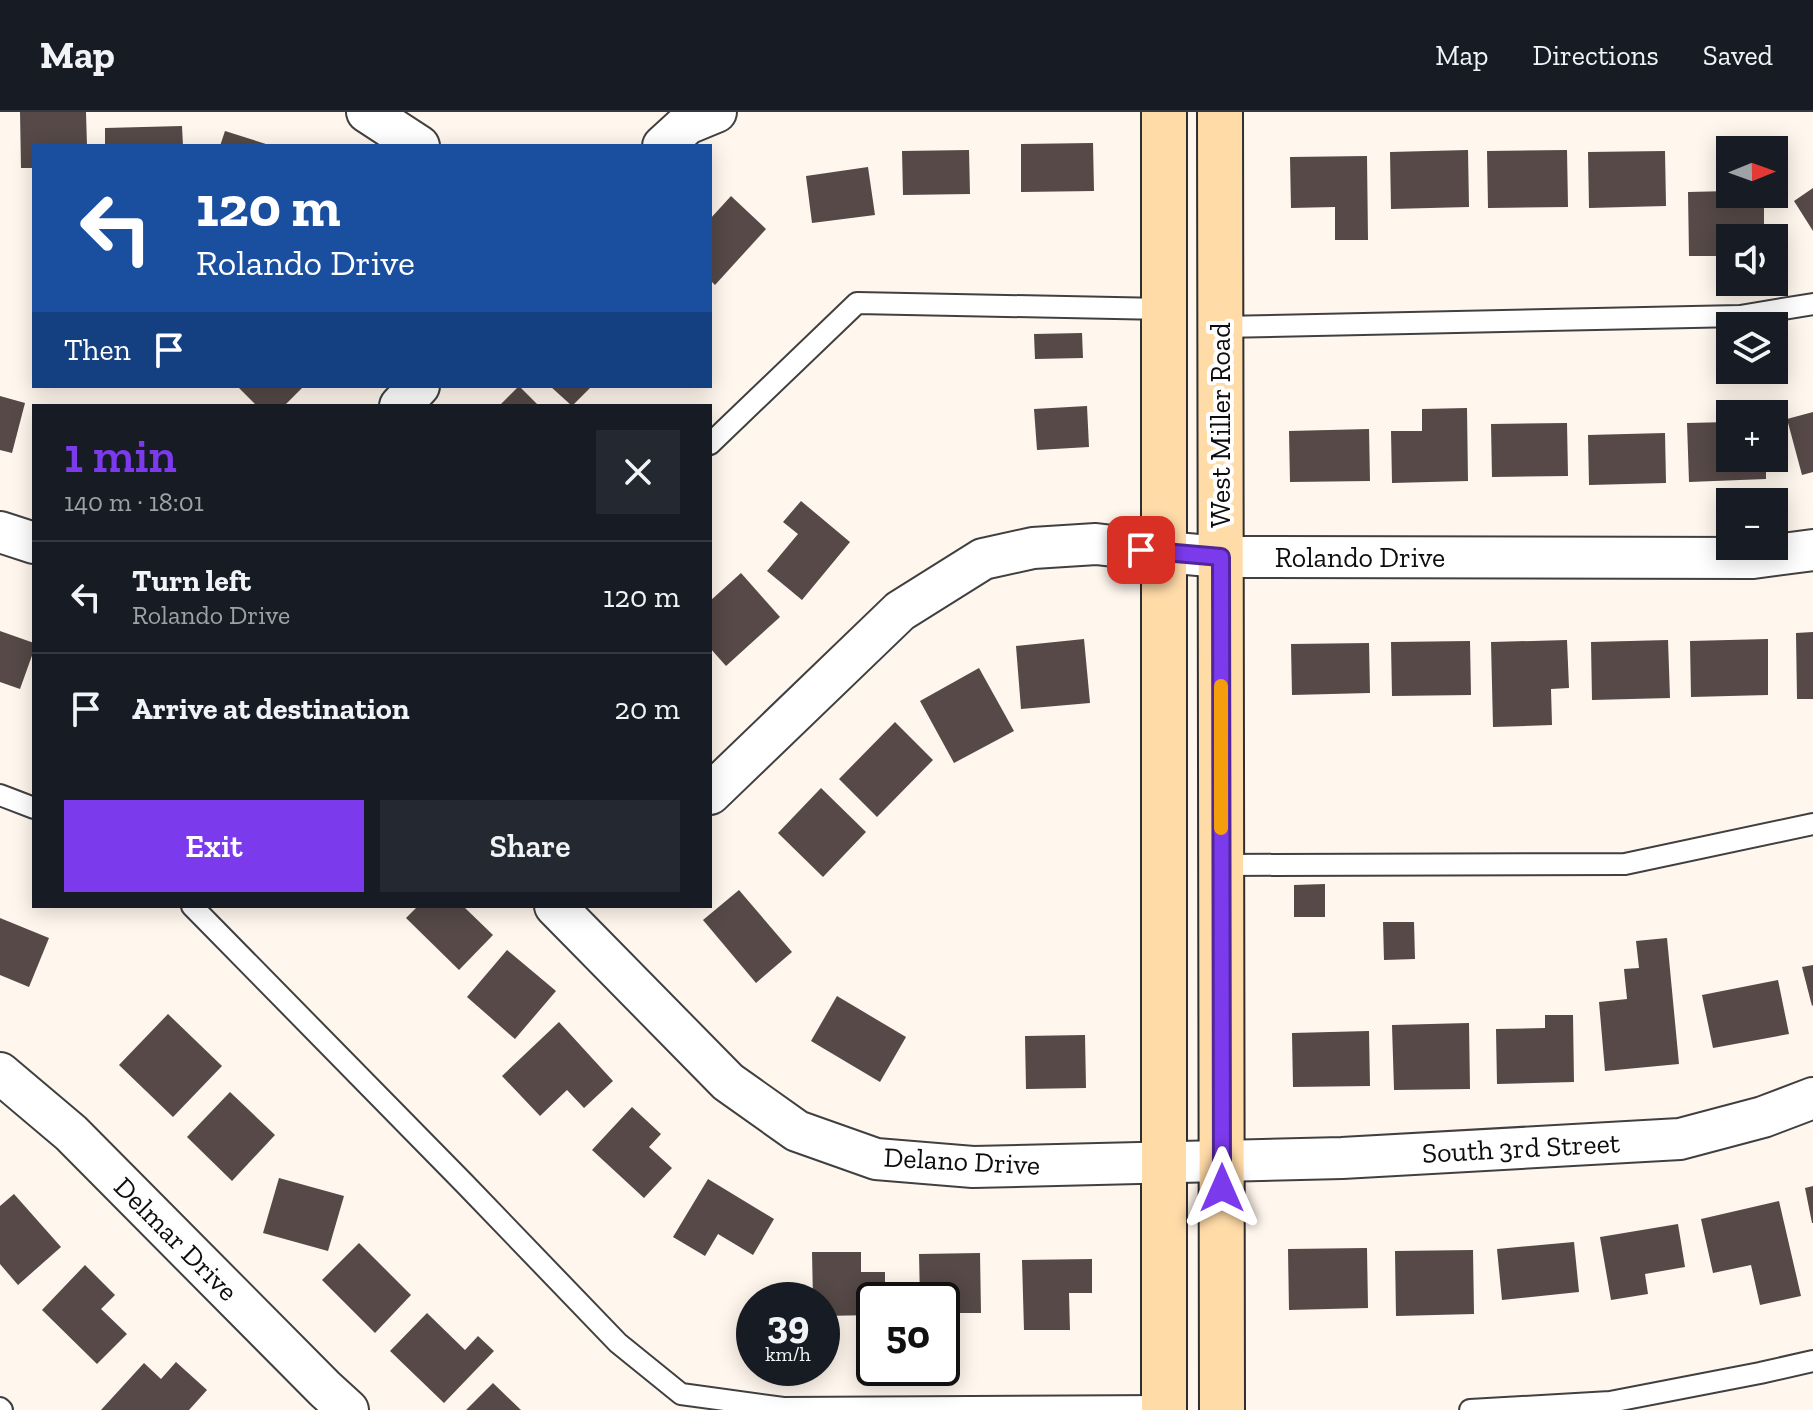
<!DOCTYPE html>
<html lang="en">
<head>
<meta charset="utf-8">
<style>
	body { margin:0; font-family:"Zilla Slab",serif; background:#242831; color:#f1f3f6; height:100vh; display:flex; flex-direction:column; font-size:30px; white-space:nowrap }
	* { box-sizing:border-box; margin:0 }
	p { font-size:26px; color:#9ea1a6 }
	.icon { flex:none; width:44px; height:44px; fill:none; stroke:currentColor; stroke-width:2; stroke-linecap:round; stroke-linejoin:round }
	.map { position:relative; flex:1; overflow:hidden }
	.sheet { position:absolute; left:32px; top:292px; width:680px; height:504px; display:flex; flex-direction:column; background:#171b24; border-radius:0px; box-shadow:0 4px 20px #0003 }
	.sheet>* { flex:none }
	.guide { position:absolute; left:32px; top:32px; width:680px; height:244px; border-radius:0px; box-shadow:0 4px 20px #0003; background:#1a4fa0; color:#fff; overflow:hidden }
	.needle { width:52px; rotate:89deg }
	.controls { position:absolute; left:1716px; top:24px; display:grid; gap:16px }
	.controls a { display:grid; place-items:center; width:72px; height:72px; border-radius:0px; background:#171b24; box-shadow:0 4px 20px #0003; font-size:40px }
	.speed { position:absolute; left:736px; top:1170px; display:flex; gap:16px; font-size:40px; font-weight:700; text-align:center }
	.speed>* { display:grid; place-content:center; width:104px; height:104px; border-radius:50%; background:#171b24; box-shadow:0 4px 20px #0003; line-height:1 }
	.speed small { font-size:20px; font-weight:400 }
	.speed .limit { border:4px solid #111; border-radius:12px; background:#fff; color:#111 }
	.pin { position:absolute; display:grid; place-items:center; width:68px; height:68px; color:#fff; margin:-34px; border-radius:16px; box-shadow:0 4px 12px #0006 }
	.me { position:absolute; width:88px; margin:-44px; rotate:0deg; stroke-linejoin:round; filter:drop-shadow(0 0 6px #0008) }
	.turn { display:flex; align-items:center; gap:28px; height:168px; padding:0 32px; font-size:36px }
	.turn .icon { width:104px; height:104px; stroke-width:2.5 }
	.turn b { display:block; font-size:56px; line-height:68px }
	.then { display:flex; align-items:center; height:76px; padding:0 32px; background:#0003; gap:16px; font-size:30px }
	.round { display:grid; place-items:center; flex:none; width:84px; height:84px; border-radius:0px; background:#242831 }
	.headline { display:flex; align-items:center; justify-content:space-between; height:136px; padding:0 32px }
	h1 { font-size:48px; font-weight:600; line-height:60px; color:#7c3aed }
	.button { display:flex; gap:16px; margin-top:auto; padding:16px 32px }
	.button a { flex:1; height:92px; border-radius:0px; background:#7c3aed; color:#fff; font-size:32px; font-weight:600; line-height:92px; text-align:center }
	.button a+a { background:#242831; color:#f1f3f6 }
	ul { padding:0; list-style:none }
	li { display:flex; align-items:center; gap:24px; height:112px; padding:0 32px; border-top:2px solid #363941 }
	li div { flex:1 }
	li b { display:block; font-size:30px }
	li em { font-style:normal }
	header { display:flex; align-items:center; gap:48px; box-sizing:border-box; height:112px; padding:0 40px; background:#171b24; border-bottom:2px solid #363941 }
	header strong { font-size:38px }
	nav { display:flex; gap:44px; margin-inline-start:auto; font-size:28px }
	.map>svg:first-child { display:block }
	.building { fill:#564948 }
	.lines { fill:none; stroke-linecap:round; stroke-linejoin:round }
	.lane-casing { stroke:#404040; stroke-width:24 }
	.street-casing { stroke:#404040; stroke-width:44 }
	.secondary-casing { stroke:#2f2f2f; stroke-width:48 }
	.lane { stroke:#fff; stroke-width:20 }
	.street { stroke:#fff; stroke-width:40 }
	.secondary { stroke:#ffdba8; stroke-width:44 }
	.route-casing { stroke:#51269a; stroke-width:20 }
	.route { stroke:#7c3aed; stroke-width:14 }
	.slow { stroke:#f59e0b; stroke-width:14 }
	.labels { text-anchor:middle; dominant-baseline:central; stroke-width:8; stroke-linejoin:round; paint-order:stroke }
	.street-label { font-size:28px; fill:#0d0d0d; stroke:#fff }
</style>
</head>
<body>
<header>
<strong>Map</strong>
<nav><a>Map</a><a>Directions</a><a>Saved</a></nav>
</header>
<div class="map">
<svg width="1813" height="1298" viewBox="0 0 1813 1298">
	<rect width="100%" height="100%" fill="#fff6ed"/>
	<!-- building -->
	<g class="building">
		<path d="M20,0H86L87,34H34V56H21Z"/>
		<path d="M182,14L183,34H105V16Z"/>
		<path d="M225,19L269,33V34H220Z"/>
		<path d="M1093,31L1094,79L1021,80V32Z"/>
		<path d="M969,38L970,82L903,83L902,39Z"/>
		<path d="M1468,38L1469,95L1391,97L1390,40Z"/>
		<path d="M1567,38L1568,95L1488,96L1487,39Z"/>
		<path d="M1665,39L1666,94L1589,96L1588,40Z"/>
		<path d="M1367,44L1368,128H1335V95L1291,96L1290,45Z"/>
		<path d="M868,55L875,103L812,111L806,64Z"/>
		<path d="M1813,76V119L1794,89Z"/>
		<path d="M1730,79V82H1764V126H1730V129H1719V144H1689L1688,80Z"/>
		<path d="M731,84L766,117L715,173L710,168V107Z"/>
		<path d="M1082,221L1083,246L1035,247L1034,222Z"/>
		<path d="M237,274H304L284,294H257Z"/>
		<path d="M519,274L539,294H499Z"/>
		<path d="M550,274H592L572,294Z"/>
		<path d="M0,284L25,291L12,341L0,338Z"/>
		<path d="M1087,294L1089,335L1037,338L1034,297Z"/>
		<path d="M1467,296L1468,369L1392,371L1391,319H1422V297Z"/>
		<path d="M1813,300V360L1802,363L1787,307Z"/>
		<path d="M1730,310V346H1766V367L1689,370L1687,311Z"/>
		<path d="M1567,311L1568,364L1492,365L1491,312Z"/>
		<path d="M1369,317L1370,369L1290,370L1289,319Z"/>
		<path d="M1665,321L1666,371L1589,373L1588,323Z"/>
		<path d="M801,389L850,430L802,488L767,459L798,422L783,410Z"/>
		<path d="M741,461L780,505L726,554L710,536V489Z"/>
		<path d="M0,519L34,531V538L20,577L0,570Z"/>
		<path d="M1813,520V587H1797L1796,521Z"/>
		<path d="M1084,527L1090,591L1021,597L1016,534Z"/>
		<path d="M1768,527V583L1691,585L1690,529Z"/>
		<path d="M1567,528L1569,576L1551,577L1552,613L1493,615L1491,530Z"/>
		<path d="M1668,528L1670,586L1592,588L1591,530Z"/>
		<path d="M1470,529L1471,583L1392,584L1391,530Z"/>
		<path d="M1369,531L1370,581L1292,583L1291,532Z"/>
		<path d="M979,556L1014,619L954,651L920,589Z"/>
		<path d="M895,610L933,648L877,705L839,667Z"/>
		<path d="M821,676L866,720L823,765L778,721Z"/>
		<path d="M1325,772V805H1294V773Z"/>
		<path d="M739,778L792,840L756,871L703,808Z"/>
		<path d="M418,794H463L493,823L459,858L406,806Z"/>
		<path d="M0,806L49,826L29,875L0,863Z"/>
		<path d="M1383,810H1414L1415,847L1384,848Z"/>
		<path d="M1667,826L1679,952L1605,959L1599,890L1627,887L1624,857L1639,856L1636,829Z"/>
		<path d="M507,838L556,879L515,927L467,885Z"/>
		<path d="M1813,853V893L1812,894L1802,855Z"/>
		<path d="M1778,868L1789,922L1713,936L1702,883Z"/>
		<path d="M837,884L906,925L880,970L811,929Z"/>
		<path d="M168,902L222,954L173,1005L119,953Z"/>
		<path d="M1545,903H1573L1574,970L1497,972L1496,917L1545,916Z"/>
		<path d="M559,910L613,969L584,996L567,978L540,1004L502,964Z"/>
		<path d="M1469,911L1470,977L1394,978L1392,913Z"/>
		<path d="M1369,919L1370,974L1293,975L1292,921Z"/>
		<path d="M1085,923L1086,976L1026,977L1025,924Z"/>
		<path d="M230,980L275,1023L232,1069L187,1025Z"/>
		<path d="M632,995L661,1022L649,1035L672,1056L644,1086L592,1038Z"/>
		<path d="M279,1066L344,1084L328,1139L263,1121Z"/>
		<path d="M708,1067L774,1107L753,1143L718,1122L705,1144L673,1125Z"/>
		<path d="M1813,1074V1111H1812L1805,1076Z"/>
		<path d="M14,1082L61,1135L18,1173L0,1152V1094Z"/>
		<path d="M1779,1089L1801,1184L1760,1193L1751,1153L1713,1161L1701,1107Z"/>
		<path d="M1678,1112L1685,1155L1645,1162L1648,1182L1611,1188L1600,1125Z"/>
		<path d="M1574,1130L1579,1180L1502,1188L1497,1137Z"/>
		<path d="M359,1131L411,1183L375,1221L322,1168Z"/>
		<path d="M1367,1136L1368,1196L1289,1198L1288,1137Z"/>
		<path d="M1473,1138L1474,1202L1396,1204L1395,1139Z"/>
		<path d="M812,1140H861V1160H885V1188H874V1203L822,1204V1188H813Z"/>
		<path d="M980,1141L981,1201H942V1188H920L919,1142Z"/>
		<path d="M1092,1147V1181H1069L1070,1218H1024L1022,1148Z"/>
		<path d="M85,1153L115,1183L101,1197L127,1222L97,1252L42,1198Z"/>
		<path d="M427,1201L465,1238L478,1224L494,1239L444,1291L390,1239Z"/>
		<path d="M176,1250L207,1278L189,1298H101L144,1251L161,1267Z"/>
		<path d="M493,1271L521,1298H466Z"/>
	</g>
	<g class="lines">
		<defs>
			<g id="lane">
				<path d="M1220,215L1740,204L1813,192"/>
				<path d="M710,332L857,191L1164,197"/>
				<path d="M0,683L34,696"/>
				<path d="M1221,753L1625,752L1813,712"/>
				<path d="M192,794L464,1071L618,1231L681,1282L783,1296L1164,1294"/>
				<path d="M0,1296L2,1298"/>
				<path d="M1470,1298L1610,1290L1760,1261L1813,1249"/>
			</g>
			<g id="street">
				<path d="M367,0L419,34"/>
				<path d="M663,34L687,12L716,0"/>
				<path d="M400,294L419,274"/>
				<path d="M0,420L34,431"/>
				<path d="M710,682L900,499L983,447L1033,436L1096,432L1164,440L1221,445L1753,446L1813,438"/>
				<path d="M555,794L728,970L797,1019L876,1047L973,1055L1342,1046L1680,1027L1763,1005L1813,986"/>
				<path d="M0,961L71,1021L325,1277L348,1298"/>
			</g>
			<g id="secondary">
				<path d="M1164,0V1298"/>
				<path d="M1220,0L1222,1298"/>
			</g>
		</defs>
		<!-- lane casing -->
		<use href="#lane" class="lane-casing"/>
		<!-- street casing -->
		<use href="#street" class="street-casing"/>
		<!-- secondary casing -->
		<use href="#secondary" class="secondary-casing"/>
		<!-- lane -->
		<use href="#lane" class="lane"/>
		<!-- street -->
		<use href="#street" class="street"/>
		<!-- secondary -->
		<use href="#secondary" class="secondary"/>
	</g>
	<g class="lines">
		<defs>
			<path id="route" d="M1141,438L1221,445L1222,1076"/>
		</defs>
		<!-- route casing -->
		<use href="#route" class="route-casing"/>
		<!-- route -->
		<use href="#route" class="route"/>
		<!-- slow -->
		<path class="slow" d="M1221,574V716"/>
	</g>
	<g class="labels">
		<!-- street labels -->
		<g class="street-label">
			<text transform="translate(1220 313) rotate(-90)">West Miller Road</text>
			<text x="1360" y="445">Rolando Drive</text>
			<text transform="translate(1521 1036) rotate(-3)">South 3rd Street</text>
			<text transform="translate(962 1049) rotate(3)">Delano Drive</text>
			<text transform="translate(176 1127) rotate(45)">Delmar Drive</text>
		</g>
	</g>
</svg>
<div class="controls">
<a><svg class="needle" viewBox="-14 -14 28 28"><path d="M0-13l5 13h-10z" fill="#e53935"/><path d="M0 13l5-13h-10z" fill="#9ea1a6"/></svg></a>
<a><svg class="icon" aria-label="sound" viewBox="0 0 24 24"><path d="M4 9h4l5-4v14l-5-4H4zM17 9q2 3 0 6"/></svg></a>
<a><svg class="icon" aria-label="layers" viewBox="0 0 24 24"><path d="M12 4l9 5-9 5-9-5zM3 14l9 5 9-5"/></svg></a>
<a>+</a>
<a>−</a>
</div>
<div class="speed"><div>39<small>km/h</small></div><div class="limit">50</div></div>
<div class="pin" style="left:1141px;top:438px;background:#d93025"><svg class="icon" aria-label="arrive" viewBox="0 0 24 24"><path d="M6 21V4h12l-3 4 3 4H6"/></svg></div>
<svg class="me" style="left:1222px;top:1076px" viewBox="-20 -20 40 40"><path d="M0-17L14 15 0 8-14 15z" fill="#7c3aed" stroke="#fff" stroke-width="4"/></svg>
<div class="guide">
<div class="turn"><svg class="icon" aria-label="left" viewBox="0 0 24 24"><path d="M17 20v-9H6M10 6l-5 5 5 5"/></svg><div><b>120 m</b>Rolando Drive</div></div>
<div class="then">Then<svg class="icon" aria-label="arrive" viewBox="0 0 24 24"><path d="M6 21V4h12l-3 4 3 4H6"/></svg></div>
</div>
<section class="sheet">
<div class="headline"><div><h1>1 min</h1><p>140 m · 18:01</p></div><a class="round"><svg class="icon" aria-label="close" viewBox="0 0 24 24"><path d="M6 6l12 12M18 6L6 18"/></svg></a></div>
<ul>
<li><svg class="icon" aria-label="left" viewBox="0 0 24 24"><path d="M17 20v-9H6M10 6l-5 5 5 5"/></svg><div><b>Turn left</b><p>Rolando Drive</p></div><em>120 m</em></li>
<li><svg class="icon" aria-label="arrive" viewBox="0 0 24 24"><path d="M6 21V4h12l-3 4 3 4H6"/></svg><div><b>Arrive at destination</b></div><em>20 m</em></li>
</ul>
<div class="button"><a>Exit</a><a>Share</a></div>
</section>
</div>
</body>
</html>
